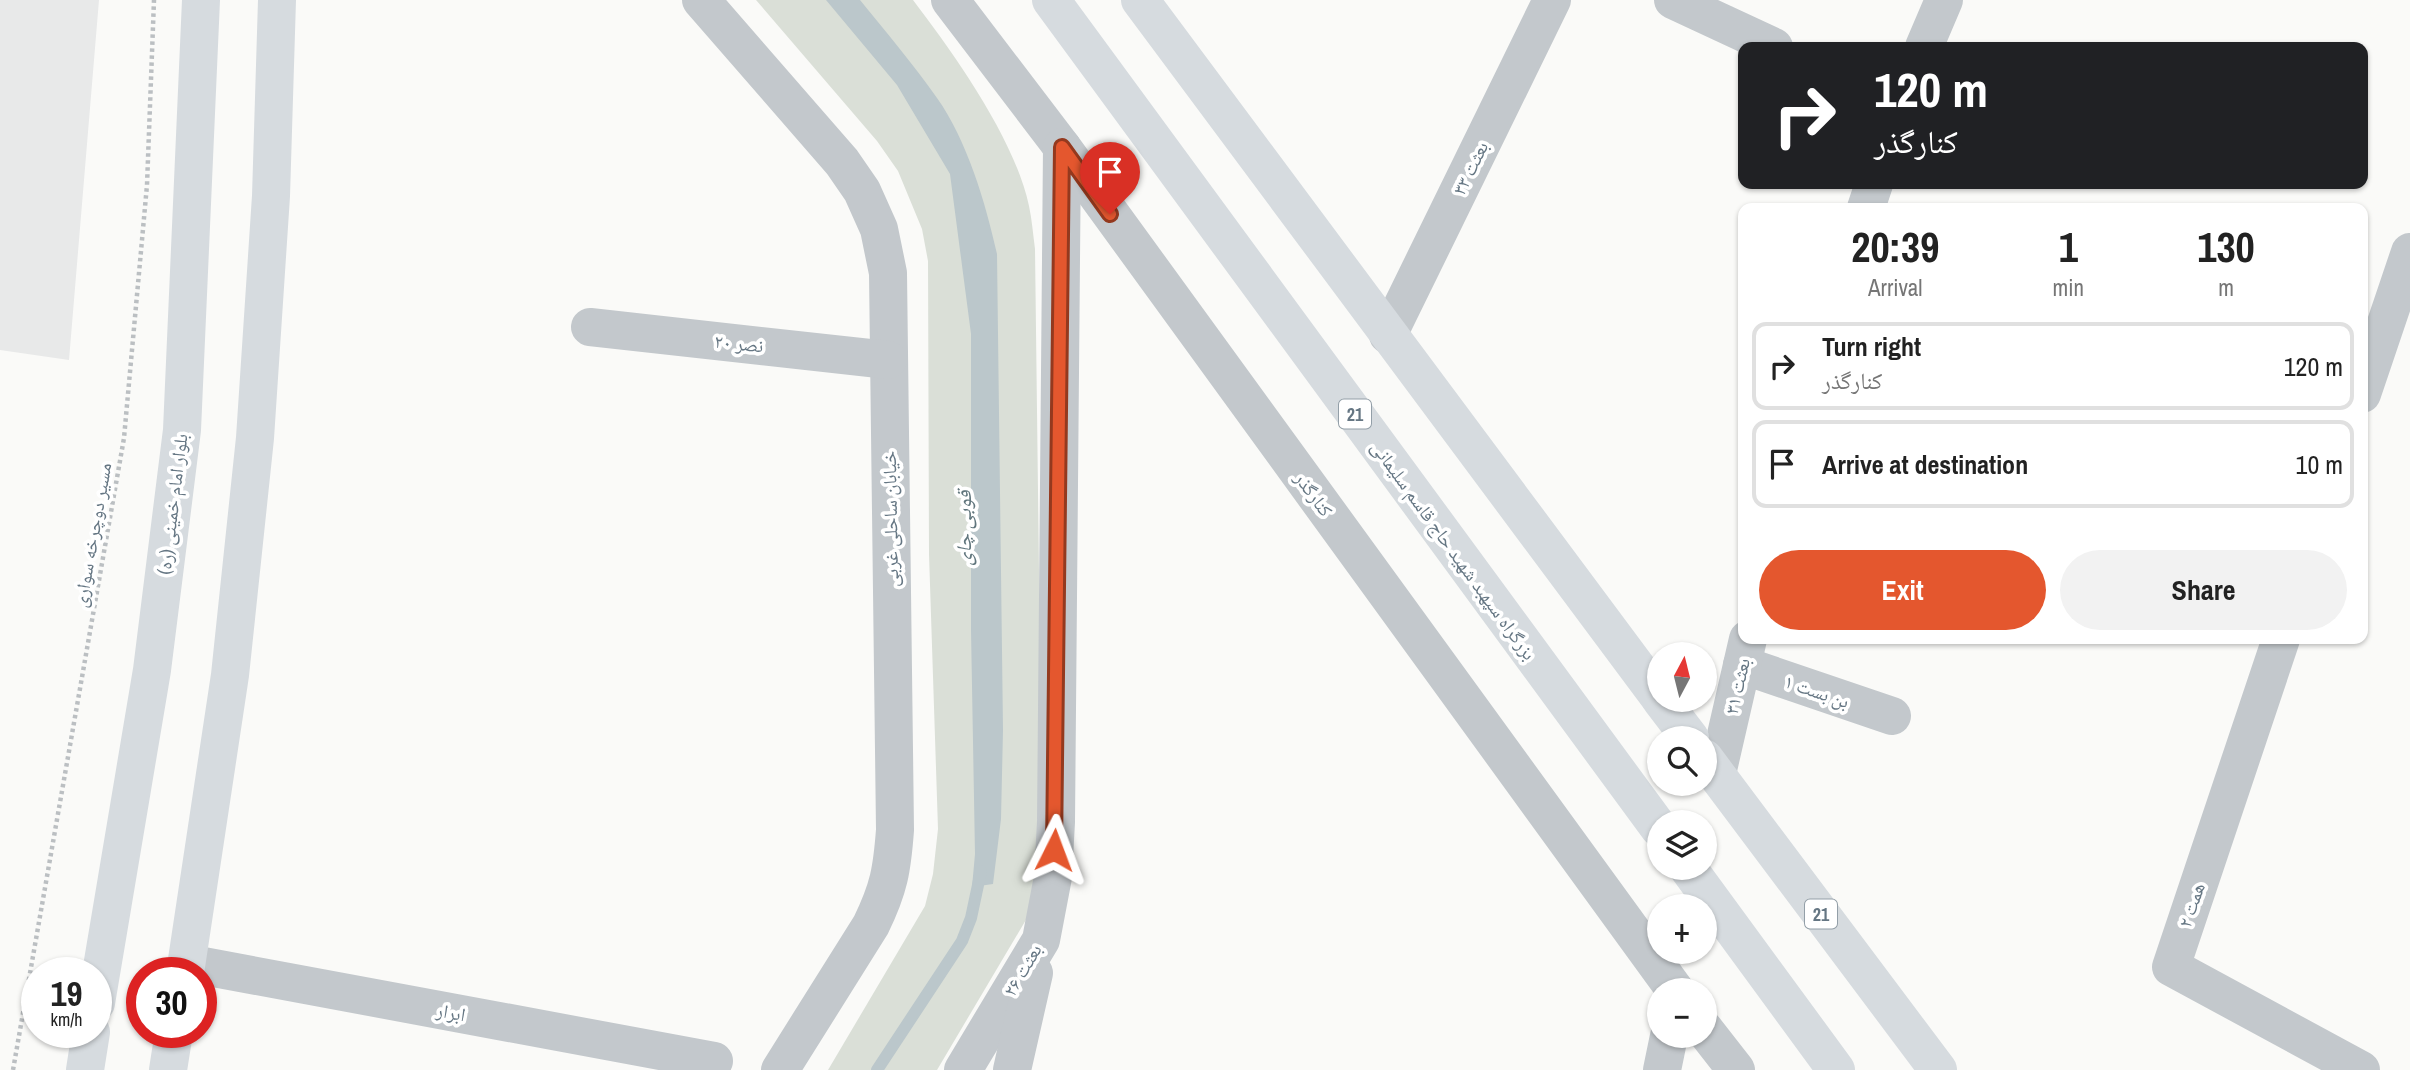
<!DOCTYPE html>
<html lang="en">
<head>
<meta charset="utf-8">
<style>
	body { margin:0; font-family:"Archivo Narrow","Noto Naskh Arabic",sans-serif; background:#f2f2f2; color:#222; height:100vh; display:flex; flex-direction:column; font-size:26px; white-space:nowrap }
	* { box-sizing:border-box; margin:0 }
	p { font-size:23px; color:#767676 }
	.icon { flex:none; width:38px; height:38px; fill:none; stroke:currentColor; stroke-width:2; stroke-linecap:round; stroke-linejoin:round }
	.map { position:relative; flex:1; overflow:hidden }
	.side { position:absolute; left:1738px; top:203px; width:630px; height:441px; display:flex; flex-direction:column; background:#fff; border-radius:14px; box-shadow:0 2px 5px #0004 }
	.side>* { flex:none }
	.hud { position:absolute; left:1738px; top:42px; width:630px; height:147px; border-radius:14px; box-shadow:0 2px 5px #0004; background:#202124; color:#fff; overflow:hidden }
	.needle { width:46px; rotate:7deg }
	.controls { position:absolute; left:1647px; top:642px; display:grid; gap:14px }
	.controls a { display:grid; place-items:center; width:70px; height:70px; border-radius:50%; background:#fff; box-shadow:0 2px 5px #0004; font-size:35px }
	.speed { position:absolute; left:21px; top:957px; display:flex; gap:14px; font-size:35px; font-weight:700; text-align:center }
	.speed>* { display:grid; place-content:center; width:91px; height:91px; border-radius:50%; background:#fff; box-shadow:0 2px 5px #0004; line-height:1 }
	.speed small { font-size:18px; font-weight:400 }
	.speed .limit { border:10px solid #d22; background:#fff; color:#111 }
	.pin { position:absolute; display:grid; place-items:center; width:60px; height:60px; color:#fff; margin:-72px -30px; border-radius:50% 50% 50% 0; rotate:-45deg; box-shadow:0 0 7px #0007 }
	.pin .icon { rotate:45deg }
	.me { position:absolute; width:77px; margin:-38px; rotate:3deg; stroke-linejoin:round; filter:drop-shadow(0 0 5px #0008) }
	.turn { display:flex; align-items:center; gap:24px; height:147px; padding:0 21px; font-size:32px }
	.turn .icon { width:91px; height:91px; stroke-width:2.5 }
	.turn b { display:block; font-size:49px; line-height:60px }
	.eta { display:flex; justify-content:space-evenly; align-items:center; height:119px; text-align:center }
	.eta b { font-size:42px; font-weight:800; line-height:49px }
	.cta { display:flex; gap:14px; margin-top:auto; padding:14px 21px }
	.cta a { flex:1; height:80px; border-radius:42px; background:#e4572e; color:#fff; font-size:28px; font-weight:800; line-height:80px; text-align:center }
	.cta a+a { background:#f2f2f2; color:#222 }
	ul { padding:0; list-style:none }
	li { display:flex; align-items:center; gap:21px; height:88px; margin:0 14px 10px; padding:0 7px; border:4px solid #e0e0e0; border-radius:14px }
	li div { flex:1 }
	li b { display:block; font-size:26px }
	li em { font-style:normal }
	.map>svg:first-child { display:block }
	.built { fill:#e8e9e9 }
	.green { fill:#dadfd7 }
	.water { fill:#bbc7cb }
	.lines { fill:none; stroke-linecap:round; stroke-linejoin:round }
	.stream { stroke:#bbc7cb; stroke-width:12 }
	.path { stroke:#bbbfc2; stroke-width:4.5; stroke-dasharray:3.5 3.5; stroke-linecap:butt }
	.minor { stroke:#c3c8cc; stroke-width:38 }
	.major { stroke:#d6dbdf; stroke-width:38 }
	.highway { stroke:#d6dbdf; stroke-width:38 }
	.route-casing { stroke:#94391e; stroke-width:18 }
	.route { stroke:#e4572e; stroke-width:12 }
	.labels { text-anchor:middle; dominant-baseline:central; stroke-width:7; stroke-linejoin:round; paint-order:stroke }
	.shield { fill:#fff; stroke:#939fa8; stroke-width:2 }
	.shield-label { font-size:18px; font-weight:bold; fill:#657683 }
	.street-label { font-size:19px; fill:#657683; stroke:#fff }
	.water-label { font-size:21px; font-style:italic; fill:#60757c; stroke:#fff }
</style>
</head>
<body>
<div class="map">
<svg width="2410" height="1070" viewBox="0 0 2410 1070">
	<rect width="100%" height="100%" fill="#fafaf8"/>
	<!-- built -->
	<path class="built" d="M0,0H99L69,360L0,350Z"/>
	<!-- green -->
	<path class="green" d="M756,0H913C954,54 1015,139 1029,206C1032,220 1033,234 1035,249L1042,813L1030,913L937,1070H828L925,906L933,874L938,829L929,554L928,261L922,229L898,171L877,141Z"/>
	<!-- water -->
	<path class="water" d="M826,0H860C886,32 913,64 937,98C967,140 986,204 997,254L1003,730L1001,819L993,884L972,887L975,854L971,630V334L950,174L897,85Z"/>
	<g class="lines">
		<!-- stream -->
		<path class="stream" d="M877,1070L962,941L971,918L981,871"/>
		<!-- path -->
		<path class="path" d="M13,1070L124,438L147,185L154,0"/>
		<!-- minor -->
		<g class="minor">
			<path d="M701,0L842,162L862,191L879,229L888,273L895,830C892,870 889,888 871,925L780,1070"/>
			<path d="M950,0L1062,147L1675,990"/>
			<path d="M1673,0L1774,47"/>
			<path d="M1924,47L1944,0"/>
			<path d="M1866,208L1874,184"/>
			<path d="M590,327L888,360"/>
			<path d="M1388,335L1552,0"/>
			<path d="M2362,394L2410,252"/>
			<path d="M2281,639L2171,967L2361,1070"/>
			<path d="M1742,665L1892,716"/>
			<path d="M1717,774L1748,639"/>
			<path d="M187,963L714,1061"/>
			<path d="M1704,1029L1736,1070"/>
			<path d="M963,1070L1041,940L1053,877L1056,822L1062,147"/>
			<path d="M1012,1070L1034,973"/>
			<path d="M1662,1070L1669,1036"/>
		</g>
		<!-- major -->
		<g class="major">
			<path d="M185,973L230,675L255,438L271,196L277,0"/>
			<path d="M96,1003L152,670L182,430L201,0"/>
			<path d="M85,1070L91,1032"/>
			<path d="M168,1070L174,1032"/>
		</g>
		<!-- highway -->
		<g class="highway">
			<path d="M1051,0L1659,828"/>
			<path d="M1140,0L1659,697"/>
			<path d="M1661,700L1690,738"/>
			<path d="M1704,758L1938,1070"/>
			<path d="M1688,868L1836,1070"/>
		</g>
	</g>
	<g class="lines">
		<defs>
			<path id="route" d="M1054,850L1062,147L1110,214"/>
		</defs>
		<!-- route casing -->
		<use href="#route" class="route-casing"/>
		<!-- route -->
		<use href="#route" class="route"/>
	</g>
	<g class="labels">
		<!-- shield labels -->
		<g class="shield">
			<rect x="1339" y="399.5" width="32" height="29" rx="5"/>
			<rect x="1805" y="899.5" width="32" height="29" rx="5"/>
		</g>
		<g class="shield-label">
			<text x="1355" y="414">21</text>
			<text x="1821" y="914">21</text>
		</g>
		<!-- street labels -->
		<g class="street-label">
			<text transform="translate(1470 168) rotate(-64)">بعثت ۳۳</text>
			<text transform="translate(739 343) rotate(6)">نصر ۲۰</text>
			<text transform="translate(1314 494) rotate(54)">کنارگذر</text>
			<text transform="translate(172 504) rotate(-83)">بلوار امام خمینی (ره)</text>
			<text transform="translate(890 519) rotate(-91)">خیابان ساحلی غربی</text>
			<text transform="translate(92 535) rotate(-80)">مسیر دوچرخه سواری</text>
			<text transform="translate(1454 550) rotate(54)">بزرگراه سپهبد شهید حاج قاسم سلیمانی</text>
			<text transform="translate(1737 686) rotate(-77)">بعثت ۳۱</text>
			<text transform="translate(1817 691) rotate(19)">بن بست ۱</text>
			<text transform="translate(2191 905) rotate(-71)">همت ۲</text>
			<text transform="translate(1022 970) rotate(-60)">بعثت ۲۶</text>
			<text transform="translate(451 1012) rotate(10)">ابرار</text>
		</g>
		<!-- water labels -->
		<g class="water-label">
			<text transform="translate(963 528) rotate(-90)">قوبی چای</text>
		</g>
	</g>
</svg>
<div class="controls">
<a><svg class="needle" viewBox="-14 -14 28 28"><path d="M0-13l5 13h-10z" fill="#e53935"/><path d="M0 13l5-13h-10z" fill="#767676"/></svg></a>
<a><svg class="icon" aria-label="search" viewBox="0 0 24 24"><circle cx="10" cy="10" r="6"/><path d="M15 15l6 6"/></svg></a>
<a><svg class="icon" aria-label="layers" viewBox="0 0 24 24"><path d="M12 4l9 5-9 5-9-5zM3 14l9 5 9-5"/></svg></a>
<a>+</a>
<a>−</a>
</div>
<div class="speed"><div>19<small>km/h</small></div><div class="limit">30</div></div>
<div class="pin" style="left:1110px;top:214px;background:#d93025"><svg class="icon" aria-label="arrive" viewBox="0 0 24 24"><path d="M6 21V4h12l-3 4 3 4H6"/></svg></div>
<svg class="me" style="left:1054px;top:850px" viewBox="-20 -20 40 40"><path d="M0-17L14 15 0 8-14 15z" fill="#e4572e" stroke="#fff" stroke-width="4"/></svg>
<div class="hud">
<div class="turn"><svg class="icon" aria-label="right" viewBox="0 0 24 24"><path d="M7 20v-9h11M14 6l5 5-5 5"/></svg><div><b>120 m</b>کنارگذر</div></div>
</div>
<section class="side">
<div class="eta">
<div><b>20:39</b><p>Arrival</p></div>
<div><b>1</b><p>min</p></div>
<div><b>130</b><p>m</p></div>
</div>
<ul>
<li><svg class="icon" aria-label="right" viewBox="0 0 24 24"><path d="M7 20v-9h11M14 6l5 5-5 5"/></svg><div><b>Turn right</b><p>کنارگذر</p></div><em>120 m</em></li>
<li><svg class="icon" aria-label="arrive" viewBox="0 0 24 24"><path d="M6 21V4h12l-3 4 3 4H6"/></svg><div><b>Arrive at destination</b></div><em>10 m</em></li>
</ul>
<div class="cta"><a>Exit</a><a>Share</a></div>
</section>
</div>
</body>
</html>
